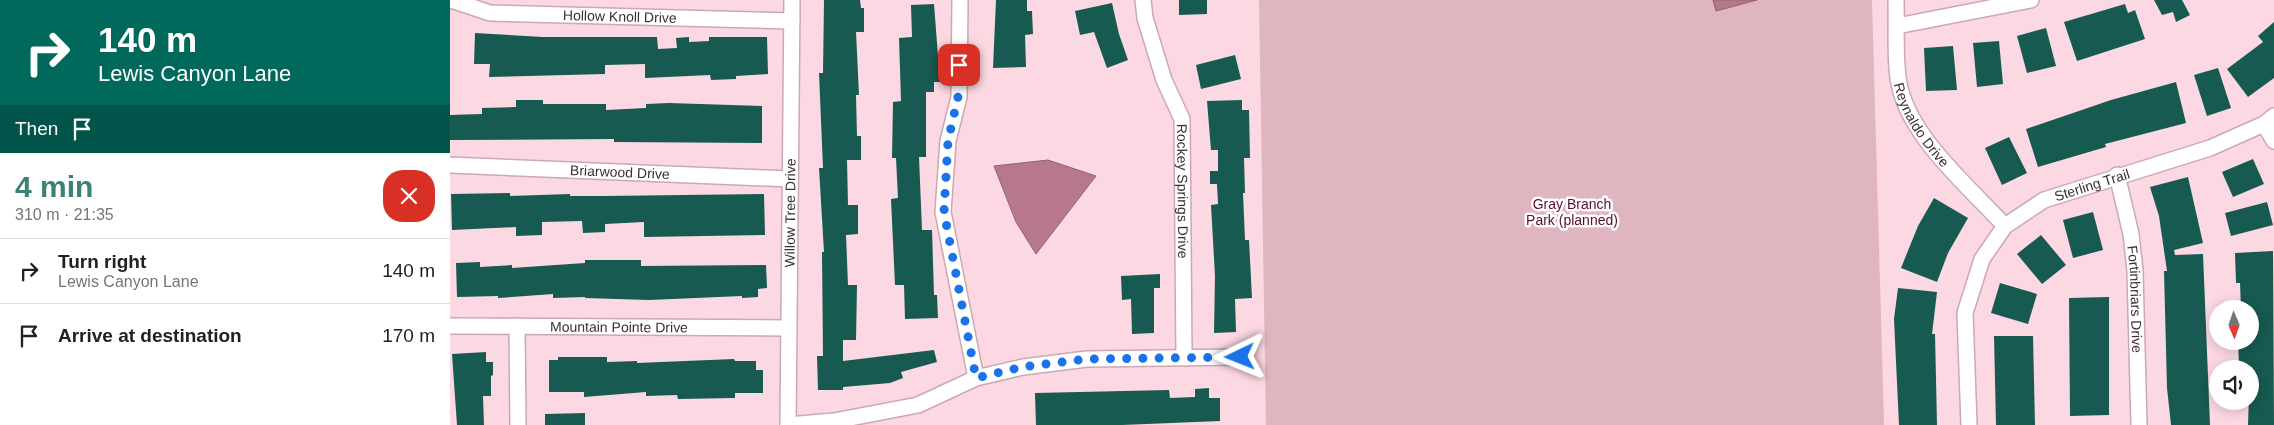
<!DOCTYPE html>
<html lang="en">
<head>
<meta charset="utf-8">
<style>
	body { margin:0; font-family:Arial,sans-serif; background:#f6f6f6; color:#202124; height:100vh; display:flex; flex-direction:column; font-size:19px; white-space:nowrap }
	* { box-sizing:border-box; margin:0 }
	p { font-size:16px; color:#757577 }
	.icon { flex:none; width:28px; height:28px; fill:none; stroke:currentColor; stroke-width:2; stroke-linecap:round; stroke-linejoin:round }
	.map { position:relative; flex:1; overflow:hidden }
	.drawer { display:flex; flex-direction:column; background:#fff; width:450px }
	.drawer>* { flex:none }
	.top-card { background:#00695c; color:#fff; overflow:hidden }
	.needle { width:32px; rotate:178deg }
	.tools { position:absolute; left:1759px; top:300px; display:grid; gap:10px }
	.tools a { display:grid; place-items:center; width:50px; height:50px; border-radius:50%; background:#fff; box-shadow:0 2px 12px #0003; font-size:25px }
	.pin { position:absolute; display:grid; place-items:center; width:42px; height:42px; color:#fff; margin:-21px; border-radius:10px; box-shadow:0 2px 8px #0006 }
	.me { position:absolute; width:55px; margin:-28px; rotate:268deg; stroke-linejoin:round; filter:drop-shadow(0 0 4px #0008) }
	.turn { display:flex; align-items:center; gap:18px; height:105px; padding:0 15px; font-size:22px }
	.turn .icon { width:65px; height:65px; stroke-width:2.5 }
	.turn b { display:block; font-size:35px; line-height:42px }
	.then { display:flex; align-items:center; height:48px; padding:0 15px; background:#0003; gap:10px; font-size:19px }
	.round { display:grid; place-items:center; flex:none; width:52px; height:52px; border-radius:20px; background:#f6f6f6 }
	.summary { display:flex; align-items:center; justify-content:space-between; height:85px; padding:0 15px }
	h1 { font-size:30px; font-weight:700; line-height:38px; color:#3c8176 }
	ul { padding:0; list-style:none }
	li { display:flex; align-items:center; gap:15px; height:65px; padding:0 15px; border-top:1px solid #e0e0e0 }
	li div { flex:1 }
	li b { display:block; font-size:19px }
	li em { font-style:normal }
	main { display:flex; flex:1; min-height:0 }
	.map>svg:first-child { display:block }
	.green { fill:#dfb5c0 }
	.water { fill:#b8788b; stroke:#936271 }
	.building { fill:#165a51 }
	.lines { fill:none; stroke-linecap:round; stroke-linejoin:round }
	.street-casing { stroke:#cba9b2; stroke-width:18 }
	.street { stroke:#fff; stroke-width:15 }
	.route { stroke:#1a73e8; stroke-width:9; stroke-dasharray:0 16.2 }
	.labels { text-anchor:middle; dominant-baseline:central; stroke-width:5; stroke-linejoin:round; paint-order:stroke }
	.street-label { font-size:14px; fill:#3d2f33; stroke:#fff }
	.park-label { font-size:14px; fill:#5c0d30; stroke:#fff }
</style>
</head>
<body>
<main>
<section class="drawer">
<div class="top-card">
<div class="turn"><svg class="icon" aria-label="right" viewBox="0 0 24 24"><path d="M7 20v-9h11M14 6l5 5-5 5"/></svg><div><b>140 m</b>Lewis Canyon Lane</div></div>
<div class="then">Then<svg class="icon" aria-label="arrive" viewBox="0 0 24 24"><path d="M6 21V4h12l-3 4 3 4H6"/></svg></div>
</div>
<div class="summary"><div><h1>4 min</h1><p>310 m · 21:35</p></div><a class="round" style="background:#d93025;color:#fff"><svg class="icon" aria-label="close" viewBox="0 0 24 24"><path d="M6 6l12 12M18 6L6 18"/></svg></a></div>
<ul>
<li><svg class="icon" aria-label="right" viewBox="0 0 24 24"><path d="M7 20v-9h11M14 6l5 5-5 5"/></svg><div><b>Turn right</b><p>Lewis Canyon Lane</p></div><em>140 m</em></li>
<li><svg class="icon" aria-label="arrive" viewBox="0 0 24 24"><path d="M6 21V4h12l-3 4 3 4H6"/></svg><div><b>Arrive at destination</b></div><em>170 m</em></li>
</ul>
</section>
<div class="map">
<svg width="1824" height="425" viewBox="0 0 1824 425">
	<rect width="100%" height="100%" fill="#fcd8e2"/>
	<!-- green -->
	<path class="green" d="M809,0H1422L1434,425H816Z"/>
	<!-- water -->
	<g class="water">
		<path d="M1263,0H1307L1266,11Z"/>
		<path d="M598,160L646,176L586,254L566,222L544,166Z"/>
	</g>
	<!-- building -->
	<g class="building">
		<path d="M374,0H410L411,8H414V32H406L409,95H406L407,136H411V160H397L398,205H408V234L396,235L398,285H407L406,340H393V361L484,350L487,362L451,372L453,378L440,383L393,387V390H368L367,356H373L372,252H374L369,168H373L369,73H373Z"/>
		<path d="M546,0H577V11H582L583,34L575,35L576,67L543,68Z"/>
		<path d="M729,0H757V14L729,15Z"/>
		<path d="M1704,0H1732L1740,15L1726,22L1723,12L1712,15Z"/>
		<path d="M662,3L669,34L678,60L657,68L644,32L630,35L625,11Z"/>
		<path d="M484,4L490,82H484V92H476V157H469L472,230H482L484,295H487L488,318L455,319L454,285H445L441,199L448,198L446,158H442L443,102L451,101L449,38L462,37L461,5Z"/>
		<path d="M1675,4L1678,13L1685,10L1695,39L1627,61L1614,22Z"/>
		<path d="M1824,22V78L1798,97L1777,69L1813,42L1808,36Z"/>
		<path d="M1596,28L1606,66L1577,73L1567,36Z"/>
		<path d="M25,33L93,37H207L208,49L227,48L226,38L239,37V42L259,41V37H317L318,74L286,76V79L261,80L260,75L195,78V64L155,65V74L39,77L40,64H24Z"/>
		<path d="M1549,41L1553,84L1527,87L1523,43Z"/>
		<path d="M1503,46L1507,90L1476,91L1474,48Z"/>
		<path d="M785,55L791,79L751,89L746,65Z"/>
		<path d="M1768,68L1781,108L1757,116L1744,75Z"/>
		<path d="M1726,82L1736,123L1655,144L1656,147L1588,167L1576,129L1661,100Z"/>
		<path d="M66,100H93V104H156V110L196,108V104L219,103L312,106V143L164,142V139L0,140V115L32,114V108L66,107Z"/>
		<path d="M792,100V110H799L800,158H794L795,193H793L795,240H799L802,298L785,299L786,332L764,333L765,276L761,205L768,204L767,184H760V171H768V150H761L757,101Z"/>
		<path d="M1559,137L1577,173L1552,185L1535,148Z"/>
		<path d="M1803,159L1814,184L1783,197L1772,172Z"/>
		<path d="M1738,177L1753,243L1724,250L1725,255L1753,254L1760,425H1721L1717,388L1714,271H1717L1709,216L1700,187Z"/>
		<path d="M60,193V196L120,194V196H154L314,194L315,235L194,237V222L155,224V232L133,233L132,221L92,222V235L66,236V227L2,230L1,194Z"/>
		<path d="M1484,198L1518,218L1498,253L1487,282L1451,268L1468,226Z"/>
		<path d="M1817,202L1823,225L1781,236L1775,213Z"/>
		<path d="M1643,212L1653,250L1623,258L1613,220Z"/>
		<path d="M1591,235L1616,265L1592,284L1567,254Z"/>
		<path d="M1823,251L1824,425H1798L1800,366H1789L1788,341H1800V309H1791L1790,283H1786L1785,253Z"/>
		<path d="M135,260H191V266L316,265L317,288L308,289V297L292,298V296L199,300L135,298V297L103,298V294L48,298V296L7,297L6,263L30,262V267L62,265V268L135,263Z"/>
		<path d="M710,274V288H704V333L682,334L681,299L672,300L671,276Z"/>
		<path d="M1550,283L1587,294L1578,324L1541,313Z"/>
		<path d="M1448,288L1487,292L1482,334H1485L1487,425H1449L1444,319Z"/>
		<path d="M1659,297V415L1620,416L1619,298Z"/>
		<path d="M1544,336H1583L1585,425H1546Z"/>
		<path d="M36,352V362H43V375L41,376V396H33L34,425H7L2,354Z"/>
		<path d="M108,357H157V362L187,361V363L284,359L285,361H306V370H313V393H285V398L228,399L227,395L196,396V392L134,397V392H99V360H108Z"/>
		<path d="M759,388V398H770V421L672,425H586L585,393L719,390L720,398L745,397V389Z"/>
		<path d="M135,413V425H95V414Z"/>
	</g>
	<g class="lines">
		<defs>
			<g id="street">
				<path id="s1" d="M1,0L40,13L342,21"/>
				<path d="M510,0L509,97L498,141L493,212L526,378"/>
				<path id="s2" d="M693,0L695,18L714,80L732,119L734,358"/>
				<path id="s3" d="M1446,0C1447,24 1444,66 1450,88C1462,139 1520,188 1555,226"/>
				<path d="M1447,26L1581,0"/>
				<path d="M1814,124L1824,141"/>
				<path id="s4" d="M0,165L340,179"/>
				<path id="s5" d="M1667,175L1681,234L1685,271L1689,425"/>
				<path id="s6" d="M0,326L338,328"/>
				<path d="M67,326L68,425"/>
				<path d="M338,425L384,421L468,405L526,378L573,367L637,359L790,357"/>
				<path id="s7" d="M338,425L342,0"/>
				<path id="s8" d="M1519,425L1515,313L1532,259L1555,226L1594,200L1760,148L1814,124L1824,116"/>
			</g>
		</defs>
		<!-- street casing -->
		<use href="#street" class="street-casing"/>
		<!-- street -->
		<use href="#street" class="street"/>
	</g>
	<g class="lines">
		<!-- route -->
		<path class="route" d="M509,65L508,97L498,141L494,212L526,378L572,367L637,359L790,357"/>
	</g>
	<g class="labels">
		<!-- street labels -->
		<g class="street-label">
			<text stroke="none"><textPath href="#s1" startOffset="171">Hollow Knoll Drive</textPath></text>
			<text stroke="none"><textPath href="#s3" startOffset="131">Reynaldo Drive</textPath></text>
			<text stroke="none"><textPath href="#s4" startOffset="170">Briarwood Drive</textPath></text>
			<text stroke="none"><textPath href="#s8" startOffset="306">Sterling Trail</textPath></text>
			<text stroke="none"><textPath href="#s2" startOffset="198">Rockey Springs Drive</textPath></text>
			<text stroke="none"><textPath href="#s7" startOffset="212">Willow Tree Drive</textPath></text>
			<text stroke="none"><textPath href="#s5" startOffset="126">Fortinbriars Drive</textPath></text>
			<text stroke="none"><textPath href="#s6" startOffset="169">Mountain Pointe Drive</textPath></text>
		</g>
		<!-- park labels -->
		<g class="park-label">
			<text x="1122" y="204">Gray Branch<tspan x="1122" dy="16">Park (planned)</tspan></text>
		</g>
	</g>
</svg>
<div class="tools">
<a><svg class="needle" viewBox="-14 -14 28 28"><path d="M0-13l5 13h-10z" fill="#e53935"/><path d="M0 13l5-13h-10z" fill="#757577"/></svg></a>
<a><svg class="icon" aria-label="sound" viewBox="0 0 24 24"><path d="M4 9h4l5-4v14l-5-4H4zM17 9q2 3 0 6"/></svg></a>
</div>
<div class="pin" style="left:509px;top:65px;background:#d93025"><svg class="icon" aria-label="arrive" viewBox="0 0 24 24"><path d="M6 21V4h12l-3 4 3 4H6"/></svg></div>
<svg class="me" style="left:790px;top:357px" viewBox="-20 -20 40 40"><path d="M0-17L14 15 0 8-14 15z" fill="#1a73e8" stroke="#fff" stroke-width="4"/></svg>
</div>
</main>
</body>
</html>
